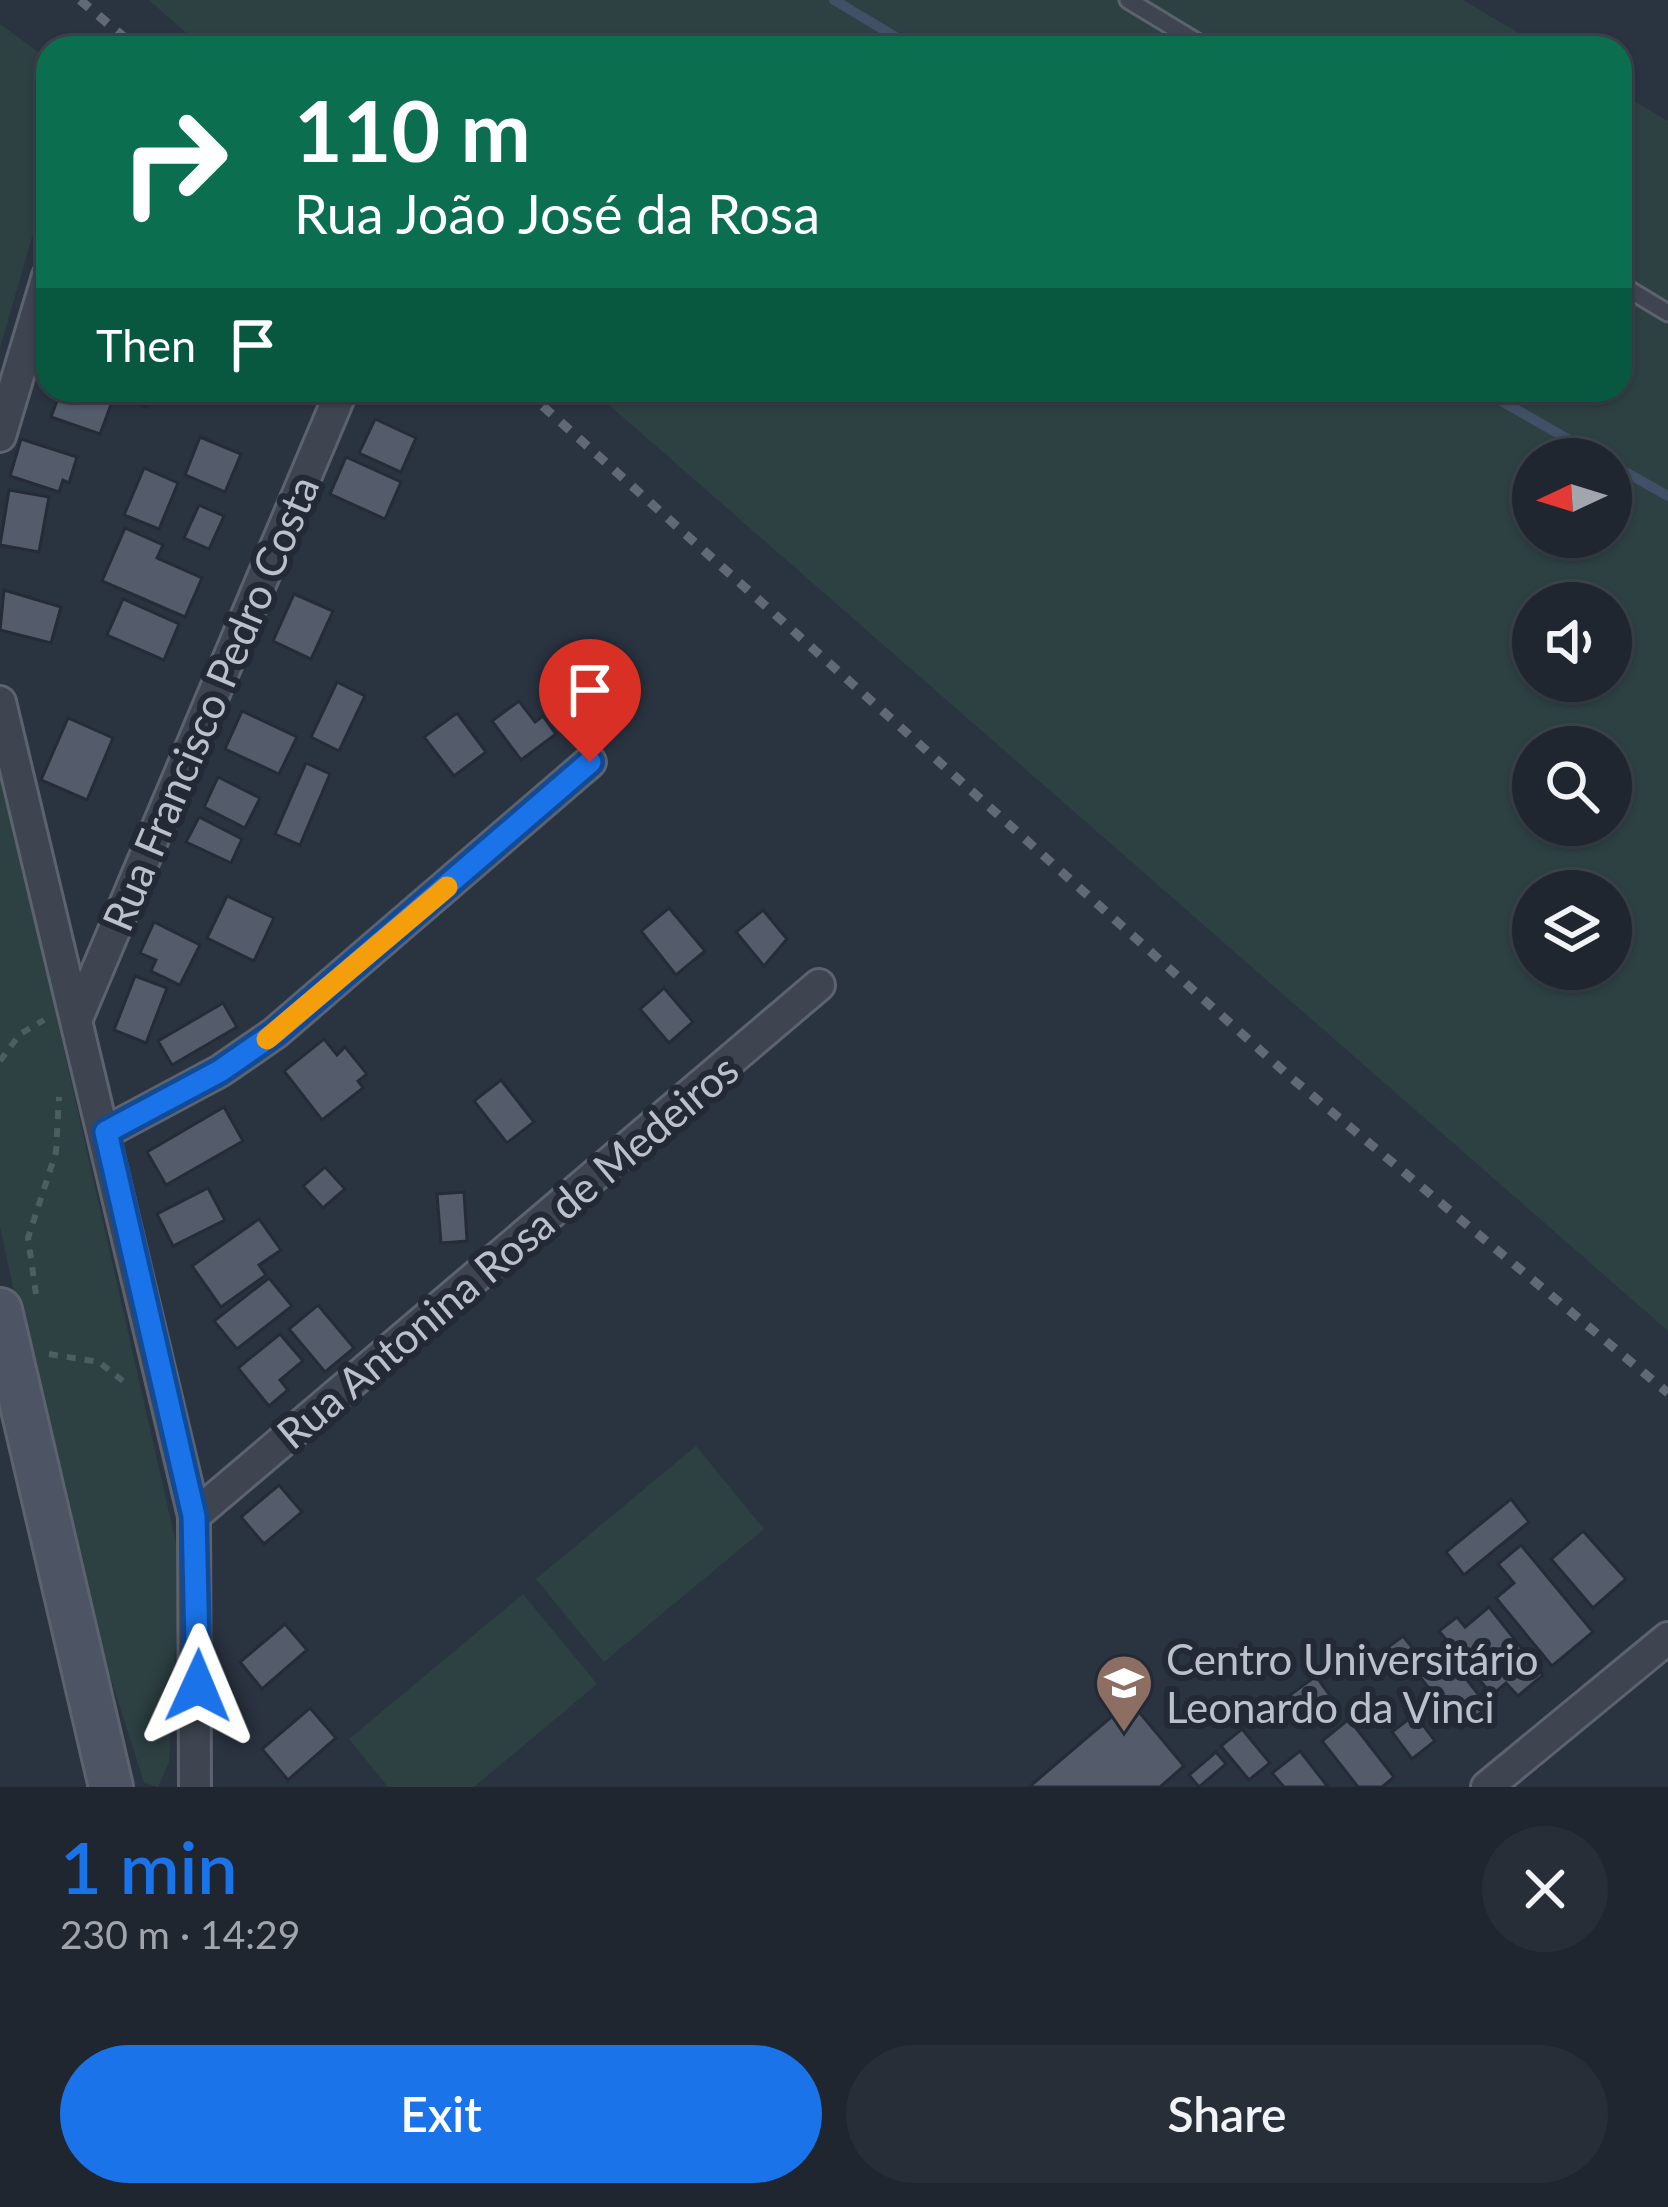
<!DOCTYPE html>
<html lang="en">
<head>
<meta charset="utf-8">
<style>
	body { margin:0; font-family:Lato,sans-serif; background:#282e38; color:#f1f3f6; height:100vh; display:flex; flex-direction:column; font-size:45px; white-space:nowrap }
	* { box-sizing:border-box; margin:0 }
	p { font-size:39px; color:#a2a5ab }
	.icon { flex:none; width:66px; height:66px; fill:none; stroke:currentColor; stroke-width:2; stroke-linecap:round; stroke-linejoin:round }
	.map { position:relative; height:1787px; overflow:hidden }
	.panel { display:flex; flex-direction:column; background:#202630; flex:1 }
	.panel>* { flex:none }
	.banner { position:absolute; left:36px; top:36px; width:1596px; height:366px; border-radius:36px; box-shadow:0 3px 9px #0004,0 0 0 3px #3d434c; background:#0b6e4f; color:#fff; overflow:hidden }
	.needle { width:78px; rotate:266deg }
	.controls { position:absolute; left:1512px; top:438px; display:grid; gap:24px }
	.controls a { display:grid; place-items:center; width:120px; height:120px; border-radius:50%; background:#202630; box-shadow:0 3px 9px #0004,0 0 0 3px #3d434c; font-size:60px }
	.pin { position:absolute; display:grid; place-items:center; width:102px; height:102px; color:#fff; margin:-123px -51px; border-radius:50% 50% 50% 0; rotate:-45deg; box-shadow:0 0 12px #0007 }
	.pin .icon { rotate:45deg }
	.me { position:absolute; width:132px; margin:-66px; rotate:1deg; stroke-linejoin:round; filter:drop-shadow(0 0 9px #0008) }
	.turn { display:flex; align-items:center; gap:42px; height:252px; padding:0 60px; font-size:54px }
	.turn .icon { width:156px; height:156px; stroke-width:2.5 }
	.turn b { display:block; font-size:84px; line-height:102px }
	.then { display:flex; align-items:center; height:114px; padding:0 60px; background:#0003; gap:24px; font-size:45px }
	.round { display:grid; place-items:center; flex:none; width:126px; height:126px; border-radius:63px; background:#282e38 }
	.headline { display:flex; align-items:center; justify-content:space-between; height:204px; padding:0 60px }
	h1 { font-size:72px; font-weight:600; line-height:90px; color:#1a73e8 }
	.action { display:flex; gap:24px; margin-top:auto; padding:24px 60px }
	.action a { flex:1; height:138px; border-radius:72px; background:#1a73e8; color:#fff; font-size:48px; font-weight:600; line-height:138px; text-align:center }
	.action a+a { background:#282e38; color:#f1f3f6 }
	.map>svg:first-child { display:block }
	.green { fill:#2d4042; fill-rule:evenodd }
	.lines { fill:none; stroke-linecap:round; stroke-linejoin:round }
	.stream { stroke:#425067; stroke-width:10 }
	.building { fill:#545c6b; stroke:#252c38; stroke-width:3 }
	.service-casing { stroke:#5c636e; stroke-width:21 }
	.minor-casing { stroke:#5c636e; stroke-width:36 }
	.secondary-casing { stroke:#5c636e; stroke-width:48 }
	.path { stroke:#4d5d60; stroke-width:6; stroke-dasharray:9 9; stroke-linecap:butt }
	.service { stroke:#3e4550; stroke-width:15 }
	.minor { stroke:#3e4550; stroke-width:30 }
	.secondary { stroke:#4d5463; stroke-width:42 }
	.rail { stroke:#616977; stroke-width:9; stroke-dasharray:12 12; stroke-linecap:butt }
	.route-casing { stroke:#114b97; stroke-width:30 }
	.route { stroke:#1a73e8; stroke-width:21 }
	.slow { stroke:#f59e0b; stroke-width:21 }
	.labels { text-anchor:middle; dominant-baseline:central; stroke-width:12; stroke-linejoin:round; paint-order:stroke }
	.street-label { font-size:42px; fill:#bbc0ca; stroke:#232a36 }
	.poi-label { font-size:42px; fill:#bbc0ca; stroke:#232a36; text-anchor:start }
</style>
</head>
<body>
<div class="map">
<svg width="1668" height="1787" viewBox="0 0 1668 1787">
	<rect width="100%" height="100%" fill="#2a3340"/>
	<!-- green -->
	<g class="green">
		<path d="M149,0H1463L1544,48H203Z"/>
		<path d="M0,24L48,59V182L0,348Z"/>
		<path d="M1620,93L1668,121V1331L592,390H1620ZM1533,459H1611V537H1533ZM1533,603H1611V681H1533ZM1533,747H1611V825H1533ZM1533,891H1611V969H1533Z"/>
		<path d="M0,769L181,1565L169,1762L158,1787L144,1783L112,1682L87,1625L0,1227Z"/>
		<path d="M696,1446L764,1529L604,1662L536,1579Z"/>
		<path d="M523,1594L597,1684L474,1787H388L349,1739Z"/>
	</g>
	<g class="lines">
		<!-- stream -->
		<g class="stream">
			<path d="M834,0L914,48"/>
			<path d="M1482,390L1603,459"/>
			<path d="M1611,464L1668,496"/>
		</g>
	</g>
	<!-- building -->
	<g class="building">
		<path d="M61,390L112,402L100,434L51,417Z"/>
		<path d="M116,390H152L146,407L114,395Z"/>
		<path d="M375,419L416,438L401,472L359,453Z"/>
		<path d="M200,437L241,454L225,492L185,475Z"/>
		<path d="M21,439L77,457L69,483L63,480L59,492L10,476Z"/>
		<path d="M346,457L401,482L385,519L330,494Z"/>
		<path d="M144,468L178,483L159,529L124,515Z"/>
		<path d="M9,490L49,497L39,552L0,545Z"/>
		<path d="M199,505L224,516L209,549L184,538Z"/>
		<path d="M125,528L163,545L157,558L202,578L185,617L102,581Z"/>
		<path d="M4,590L61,607L51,643L0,630Z"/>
		<path d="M294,594L333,611L311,659L273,641Z"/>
		<path d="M123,599L179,624L164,660L107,635Z"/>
		<path d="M337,682L365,696L339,751L311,737Z"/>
		<path d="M519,701L535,722L543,716L556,734L521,760L492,721Z"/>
		<path d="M242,711L297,737L279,774L225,749Z"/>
		<path d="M457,713L486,752L454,776L424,737Z"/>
		<path d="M68,718L113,738L87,800L41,780Z"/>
		<path d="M306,763L330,774L300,845L275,834Z"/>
		<path d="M218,777L260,798L245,828L204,807Z"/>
		<path d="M199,817L242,839L231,863L186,842Z"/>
		<path d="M227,896L274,918L254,961L207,938Z"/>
		<path d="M669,908L705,951L676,975L641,931Z"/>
		<path d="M763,910L787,939L764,966L736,932Z"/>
		<path d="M154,922L200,945L180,985L151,971L156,960L140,953Z"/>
		<path d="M135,976L167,988L146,1043L114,1030Z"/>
		<path d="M664,988L693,1022L669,1043L640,1009Z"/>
		<path d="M223,1003L237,1027L172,1065L158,1041Z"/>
		<path d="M324,1039L337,1055L345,1047L367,1074L358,1081L363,1088L322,1120L284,1071Z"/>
		<path d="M501,1080L534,1122L507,1143L474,1101Z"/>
		<path d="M224,1107L243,1141L166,1185L147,1152Z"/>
		<path d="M325,1167L345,1189L323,1208L303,1186Z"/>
		<path d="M208,1188L225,1220L173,1246L157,1214Z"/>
		<path d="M464,1192L467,1241L441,1243L437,1194Z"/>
		<path d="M259,1219L281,1250L259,1265L266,1275L221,1307L192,1266Z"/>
		<path d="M269,1278L292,1306L237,1349L214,1321Z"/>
		<path d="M318,1305L354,1348L325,1372L289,1329Z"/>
		<path d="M280,1334L303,1361L280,1380L288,1390L269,1406L238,1368Z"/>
		<path d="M279,1485L302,1512L264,1544L241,1517Z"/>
		<path d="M1511,1499L1529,1522L1464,1575L1446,1552Z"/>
		<path d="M1583,1531L1626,1579L1593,1608L1551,1559Z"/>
		<path d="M1521,1545L1593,1632L1552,1666L1496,1598L1514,1583L1498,1564Z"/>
		<path d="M1489,1607L1543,1675L1518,1696L1506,1683L1492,1695L1439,1631L1457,1617L1465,1627Z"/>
		<path d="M285,1624L307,1650L262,1689L240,1662Z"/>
		<path d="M1403,1636L1423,1661L1403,1676L1383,1651Z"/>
		<path d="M1448,1655L1488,1707L1461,1729L1420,1677Z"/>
		<path d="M1316,1676L1337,1705L1304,1729L1283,1700Z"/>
		<path d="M1130,1701L1184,1766L1160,1787H1029Z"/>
		<path d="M310,1708L336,1738L288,1780L262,1749Z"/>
		<path d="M1415,1714L1435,1741L1412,1759L1392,1732Z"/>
		<path d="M1349,1719L1394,1777L1382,1787H1358L1322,1741Z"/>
		<path d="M1242,1729L1270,1763L1249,1780L1221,1746Z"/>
		<path d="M1300,1751L1328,1787H1284L1272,1773Z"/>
		<path d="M1216,1752L1226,1764L1199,1787L1189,1775Z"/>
	</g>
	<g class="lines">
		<defs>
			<g id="service">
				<path d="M1128,0L1207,48"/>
				<path d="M1620,284L1668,313"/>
			</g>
			<g id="minor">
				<path d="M0,436L48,276"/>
				<path d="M0,702L194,1516L195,1787"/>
				<path d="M78,1016L342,390"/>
				<path d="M106,1132L220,1071L275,1033L590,762"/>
				<path d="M194,1516L819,985"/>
				<path d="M1487,1787L1668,1638"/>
			</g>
			<path id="secondary" d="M0,1310L111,1787"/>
		</defs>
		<!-- service casing -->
		<use href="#service" class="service-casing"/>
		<!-- minor casing -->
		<use href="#minor" class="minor-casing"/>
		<!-- secondary casing -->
		<use href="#secondary" class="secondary-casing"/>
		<!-- path -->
		<g class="path">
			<path d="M0,1061L20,1034L44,1020"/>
			<path d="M36,1294L28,1238L56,1152L59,1097"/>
			<path d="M49,1354L99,1362L128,1385"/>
		</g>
		<!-- service -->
		<use href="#service" class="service"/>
		<!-- minor -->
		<use href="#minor" class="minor"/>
		<!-- secondary -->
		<use href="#secondary" class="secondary"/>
		<!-- rail -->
		<g class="rail">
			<path d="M80,0L137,48"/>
			<path d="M525,390L1289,1076L1668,1393"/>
		</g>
	</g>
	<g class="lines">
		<defs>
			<path id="route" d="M198,1686L194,1516L106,1132L220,1071L275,1033L590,762"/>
		</defs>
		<!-- route casing -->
		<use href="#route" class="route-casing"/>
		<!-- route -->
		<use href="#route" class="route"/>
		<!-- slow -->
		<path class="slow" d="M267,1039L447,887"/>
	</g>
	<!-- icons -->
	<defs>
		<symbol id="university-pin" viewBox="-11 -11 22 30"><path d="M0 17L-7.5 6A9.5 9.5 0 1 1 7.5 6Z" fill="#8d6e63" stroke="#232a36"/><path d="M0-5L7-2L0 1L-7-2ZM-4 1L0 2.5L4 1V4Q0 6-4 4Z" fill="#fff"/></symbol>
	</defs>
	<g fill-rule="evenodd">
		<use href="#university-pin" x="1091" y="1650" width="66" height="90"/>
	</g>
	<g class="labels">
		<!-- street labels -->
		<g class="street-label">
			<text transform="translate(210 703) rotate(-67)">Rua Francisco Pedro Costa</text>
			<text transform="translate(507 1251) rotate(-40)">Rua Antonina Rosa de Medeiros</text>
		</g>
		<!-- poi labels -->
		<g class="poi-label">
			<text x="1166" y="1659">Centro Universitário<tspan x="1166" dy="48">Leonardo da Vinci</tspan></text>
		</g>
	</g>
</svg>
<div class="controls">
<a><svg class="needle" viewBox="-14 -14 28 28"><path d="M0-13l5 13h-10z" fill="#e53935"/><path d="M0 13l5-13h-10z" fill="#a2a5ab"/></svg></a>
<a><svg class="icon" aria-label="sound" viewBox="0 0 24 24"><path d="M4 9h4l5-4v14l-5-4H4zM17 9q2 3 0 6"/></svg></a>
<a><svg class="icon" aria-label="search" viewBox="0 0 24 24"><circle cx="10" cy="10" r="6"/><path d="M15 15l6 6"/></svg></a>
<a><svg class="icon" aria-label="layers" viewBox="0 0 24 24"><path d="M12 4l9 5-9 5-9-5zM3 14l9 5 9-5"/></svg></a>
</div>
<div class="pin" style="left:590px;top:762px;background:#d93025"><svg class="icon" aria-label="arrive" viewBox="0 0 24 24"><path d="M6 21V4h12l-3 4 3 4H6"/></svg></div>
<svg class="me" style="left:198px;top:1686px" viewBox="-20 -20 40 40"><path d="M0-17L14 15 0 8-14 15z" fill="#1a73e8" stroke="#fff" stroke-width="4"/></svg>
<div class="banner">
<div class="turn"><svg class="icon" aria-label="right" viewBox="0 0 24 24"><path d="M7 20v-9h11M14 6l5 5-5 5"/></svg><div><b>110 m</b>Rua João José da Rosa</div></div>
<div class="then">Then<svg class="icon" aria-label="arrive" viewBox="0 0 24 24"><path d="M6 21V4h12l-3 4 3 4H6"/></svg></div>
</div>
</div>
<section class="panel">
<div class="headline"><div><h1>1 min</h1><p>230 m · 14:29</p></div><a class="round"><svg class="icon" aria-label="close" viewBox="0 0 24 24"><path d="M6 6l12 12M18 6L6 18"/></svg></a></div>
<div class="action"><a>Exit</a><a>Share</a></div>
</section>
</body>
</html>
